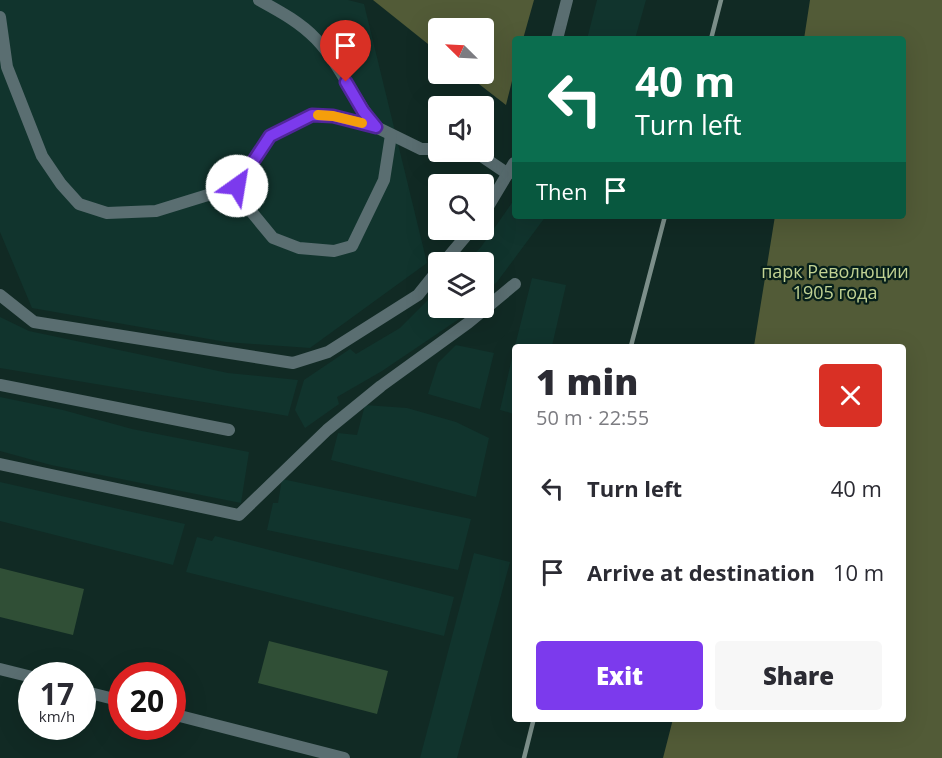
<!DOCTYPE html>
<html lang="en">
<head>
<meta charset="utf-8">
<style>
	body { margin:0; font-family:"Open Sans",sans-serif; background:#f7f7f7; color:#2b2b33; height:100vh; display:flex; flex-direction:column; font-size:22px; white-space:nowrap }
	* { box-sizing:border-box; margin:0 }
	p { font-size:20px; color:#7c7c81 }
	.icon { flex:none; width:33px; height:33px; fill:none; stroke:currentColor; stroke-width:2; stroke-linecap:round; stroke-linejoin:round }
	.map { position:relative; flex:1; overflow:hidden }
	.sheet { position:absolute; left:512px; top:344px; width:394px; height:378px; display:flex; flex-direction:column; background:#fff; border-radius:6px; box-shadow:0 6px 24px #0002 }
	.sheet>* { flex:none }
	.hud { position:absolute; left:512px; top:36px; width:394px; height:183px; border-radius:6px; box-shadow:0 6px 24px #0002; background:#0b6e4f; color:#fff; overflow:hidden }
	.needle { width:39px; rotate:294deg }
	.tools { position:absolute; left:428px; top:18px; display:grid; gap:12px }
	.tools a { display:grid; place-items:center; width:66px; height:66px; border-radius:6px; background:#fff; box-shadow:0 6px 24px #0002; font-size:30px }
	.speed { position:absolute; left:18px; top:662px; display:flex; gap:12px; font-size:30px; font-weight:700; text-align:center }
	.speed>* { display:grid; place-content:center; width:78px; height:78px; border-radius:50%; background:#fff; box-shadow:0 6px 24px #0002; line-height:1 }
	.speed small { font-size:15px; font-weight:400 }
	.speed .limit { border:9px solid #d22; background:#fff; color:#111 }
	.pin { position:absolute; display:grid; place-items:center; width:51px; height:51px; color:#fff; margin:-62px -26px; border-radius:50% 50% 50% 0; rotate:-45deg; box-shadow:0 0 6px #0007 }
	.pin .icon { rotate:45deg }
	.me { position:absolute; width:66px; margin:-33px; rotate:32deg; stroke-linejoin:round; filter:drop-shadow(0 0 4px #0008) }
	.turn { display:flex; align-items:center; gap:21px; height:126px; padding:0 24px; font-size:27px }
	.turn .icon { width:78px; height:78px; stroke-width:2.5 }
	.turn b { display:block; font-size:42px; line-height:51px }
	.then { display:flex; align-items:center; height:57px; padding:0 24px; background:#0003; gap:12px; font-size:22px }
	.round { display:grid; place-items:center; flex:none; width:63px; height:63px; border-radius:6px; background:#f7f7f7 }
	.head { display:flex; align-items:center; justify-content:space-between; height:102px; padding:0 24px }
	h1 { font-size:36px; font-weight:800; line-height:45px }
	.cta { display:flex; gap:12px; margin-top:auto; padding:12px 24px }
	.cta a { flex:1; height:69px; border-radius:6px; background:#7c3aed; color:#fff; font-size:24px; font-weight:800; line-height:69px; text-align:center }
	.cta a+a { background:#f7f7f7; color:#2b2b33 }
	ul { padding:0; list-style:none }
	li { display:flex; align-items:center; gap:18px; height:84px; padding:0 24px }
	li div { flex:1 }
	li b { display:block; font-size:22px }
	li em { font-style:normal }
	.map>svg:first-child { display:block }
	.built { fill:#11342d }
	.forest { fill:#525b37 }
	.building { fill:#304f36 }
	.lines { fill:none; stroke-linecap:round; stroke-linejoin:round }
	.lane { stroke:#5a6e71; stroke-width:12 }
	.rail { stroke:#7c8f8a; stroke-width:4.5 }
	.route-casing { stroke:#51269a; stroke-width:15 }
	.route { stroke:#7c3aed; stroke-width:10 }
	.slow { stroke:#f59e0b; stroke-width:10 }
	.labels { text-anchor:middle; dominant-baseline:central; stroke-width:4.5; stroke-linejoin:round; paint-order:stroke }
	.park-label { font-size:18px; fill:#c1d293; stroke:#07201b }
</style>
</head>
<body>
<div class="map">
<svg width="942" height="758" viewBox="0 0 942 758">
	<rect width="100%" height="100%" fill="#112a24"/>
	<!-- built -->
	<g class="built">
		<path d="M0,0H348L364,4L427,263L310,348L226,342L32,308L0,232Z"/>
		<path d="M597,0H646L635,39H587Z"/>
		<path d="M514,200V216H546L497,282L483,295V262H466L481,247Z"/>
		<path d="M532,278L566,285L552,346H515Z"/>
		<path d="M438,290V308H471L459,319L382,371L337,397L339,404L305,428L295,410L304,380L350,349L356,354L400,328Z"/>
		<path d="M0,317L29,331L228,373L298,380L288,416L0,368Z"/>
		<path d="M456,345L494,353L480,409L428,394L438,363Z"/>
		<path d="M514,349V414L500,410Z"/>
		<path d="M0,397L63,410L132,429L249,452L241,503L51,465L0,451Z"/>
		<path d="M365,405L407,408L456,422L489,438L476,497L331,460L338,433L357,435Z"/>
		<path d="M282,479L471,519L458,570L267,530L273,503H278Z"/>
		<path d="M0,482L185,524L173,565L0,521Z"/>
		<path d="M215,536L454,597L444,636L186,572L197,537L212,541Z"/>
		<path d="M474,553L510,562L457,758H420Z"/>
	</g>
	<!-- forest -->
	<g class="forest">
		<path d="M373,0H534L523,39H514V73L506,105L466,74H483V28H438V52Z"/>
		<path d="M810,0H942V758H663L673,719L903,718V346H754L775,216H903V39H804Z"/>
	</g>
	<!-- building -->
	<g class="building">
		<path d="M0,568L84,589L73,635L0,617Z"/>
		<path d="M269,641L388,671L377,714L258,683Z"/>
	</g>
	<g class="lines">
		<!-- lane -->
		<g class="lane">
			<path d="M259,0C279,11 300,22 316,39C340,64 354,99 376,127"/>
			<path d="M0,17L7,67L42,156L61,184L79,204L107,213L156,211L237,186L270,136L312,115L333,116L376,127L421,149H438"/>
			<path d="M557,39L567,0"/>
			<path d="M462,152L477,153L508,174"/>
			<path d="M237,186L240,198L273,238L299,248L334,251L352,246L384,180L391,135"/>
			<path d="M483,215L514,163"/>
			<path d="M444,262L471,230"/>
			<path d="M0,295L34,322L293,363L328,352L418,295L438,270"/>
			<path d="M0,385L229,430"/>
			<path d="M0,464L239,515L327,430L381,386L468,323L515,284"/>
			<path d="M0,669L32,677"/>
			<path d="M82,691L122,701"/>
			<path d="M172,714L344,758"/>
		</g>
		<!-- rail -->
		<g class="rail">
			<path d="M711,39L721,0"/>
			<path d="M631,346L665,216"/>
			<path d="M524,758L534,718"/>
		</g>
	</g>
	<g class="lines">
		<defs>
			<path id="route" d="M237,186L270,136L312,115L333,116L376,127L363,111L346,82"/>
		</defs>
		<!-- route casing -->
		<use href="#route" class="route-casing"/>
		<!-- route -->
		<use href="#route" class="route"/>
		<!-- slow -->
		<path class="slow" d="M318,115L333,116L362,123"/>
	</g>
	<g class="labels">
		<!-- park labels -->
		<g class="park-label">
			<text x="835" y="271">парк Революции<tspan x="835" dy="21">1905 года</tspan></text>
		</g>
	</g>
</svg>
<div class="tools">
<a><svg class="needle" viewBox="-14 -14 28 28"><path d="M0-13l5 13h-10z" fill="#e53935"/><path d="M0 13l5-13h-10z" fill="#7c7c81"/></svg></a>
<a><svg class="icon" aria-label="sound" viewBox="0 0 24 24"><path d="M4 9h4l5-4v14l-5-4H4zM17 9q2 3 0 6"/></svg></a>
<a><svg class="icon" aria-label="search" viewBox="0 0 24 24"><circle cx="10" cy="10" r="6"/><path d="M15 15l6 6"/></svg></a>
<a><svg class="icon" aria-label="layers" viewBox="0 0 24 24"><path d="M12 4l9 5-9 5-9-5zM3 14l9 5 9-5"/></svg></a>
</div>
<div class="speed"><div>17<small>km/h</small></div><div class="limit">20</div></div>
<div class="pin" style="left:346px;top:82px;background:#d93025"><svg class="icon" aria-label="arrive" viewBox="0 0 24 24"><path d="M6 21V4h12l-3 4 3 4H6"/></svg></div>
<svg class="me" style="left:237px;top:186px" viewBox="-20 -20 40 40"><circle r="19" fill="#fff"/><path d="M0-13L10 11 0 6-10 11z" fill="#7c3aed"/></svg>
<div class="hud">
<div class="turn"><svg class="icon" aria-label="left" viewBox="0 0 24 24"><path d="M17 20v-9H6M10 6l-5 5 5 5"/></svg><div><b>40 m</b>Turn left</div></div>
<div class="then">Then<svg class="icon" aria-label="arrive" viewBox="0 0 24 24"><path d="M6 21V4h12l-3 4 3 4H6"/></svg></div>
</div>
<section class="sheet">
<div class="head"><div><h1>1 min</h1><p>50 m · 22:55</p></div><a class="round" style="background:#d93025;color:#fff"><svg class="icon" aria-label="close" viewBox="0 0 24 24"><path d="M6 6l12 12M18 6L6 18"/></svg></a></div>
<ul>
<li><svg class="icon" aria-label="left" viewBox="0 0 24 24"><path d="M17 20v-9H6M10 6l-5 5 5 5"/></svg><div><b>Turn left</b></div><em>40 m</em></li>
<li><svg class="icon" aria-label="arrive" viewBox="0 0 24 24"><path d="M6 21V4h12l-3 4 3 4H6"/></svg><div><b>Arrive at destination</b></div><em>10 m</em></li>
</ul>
<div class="cta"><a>Exit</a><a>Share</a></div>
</section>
</div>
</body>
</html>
